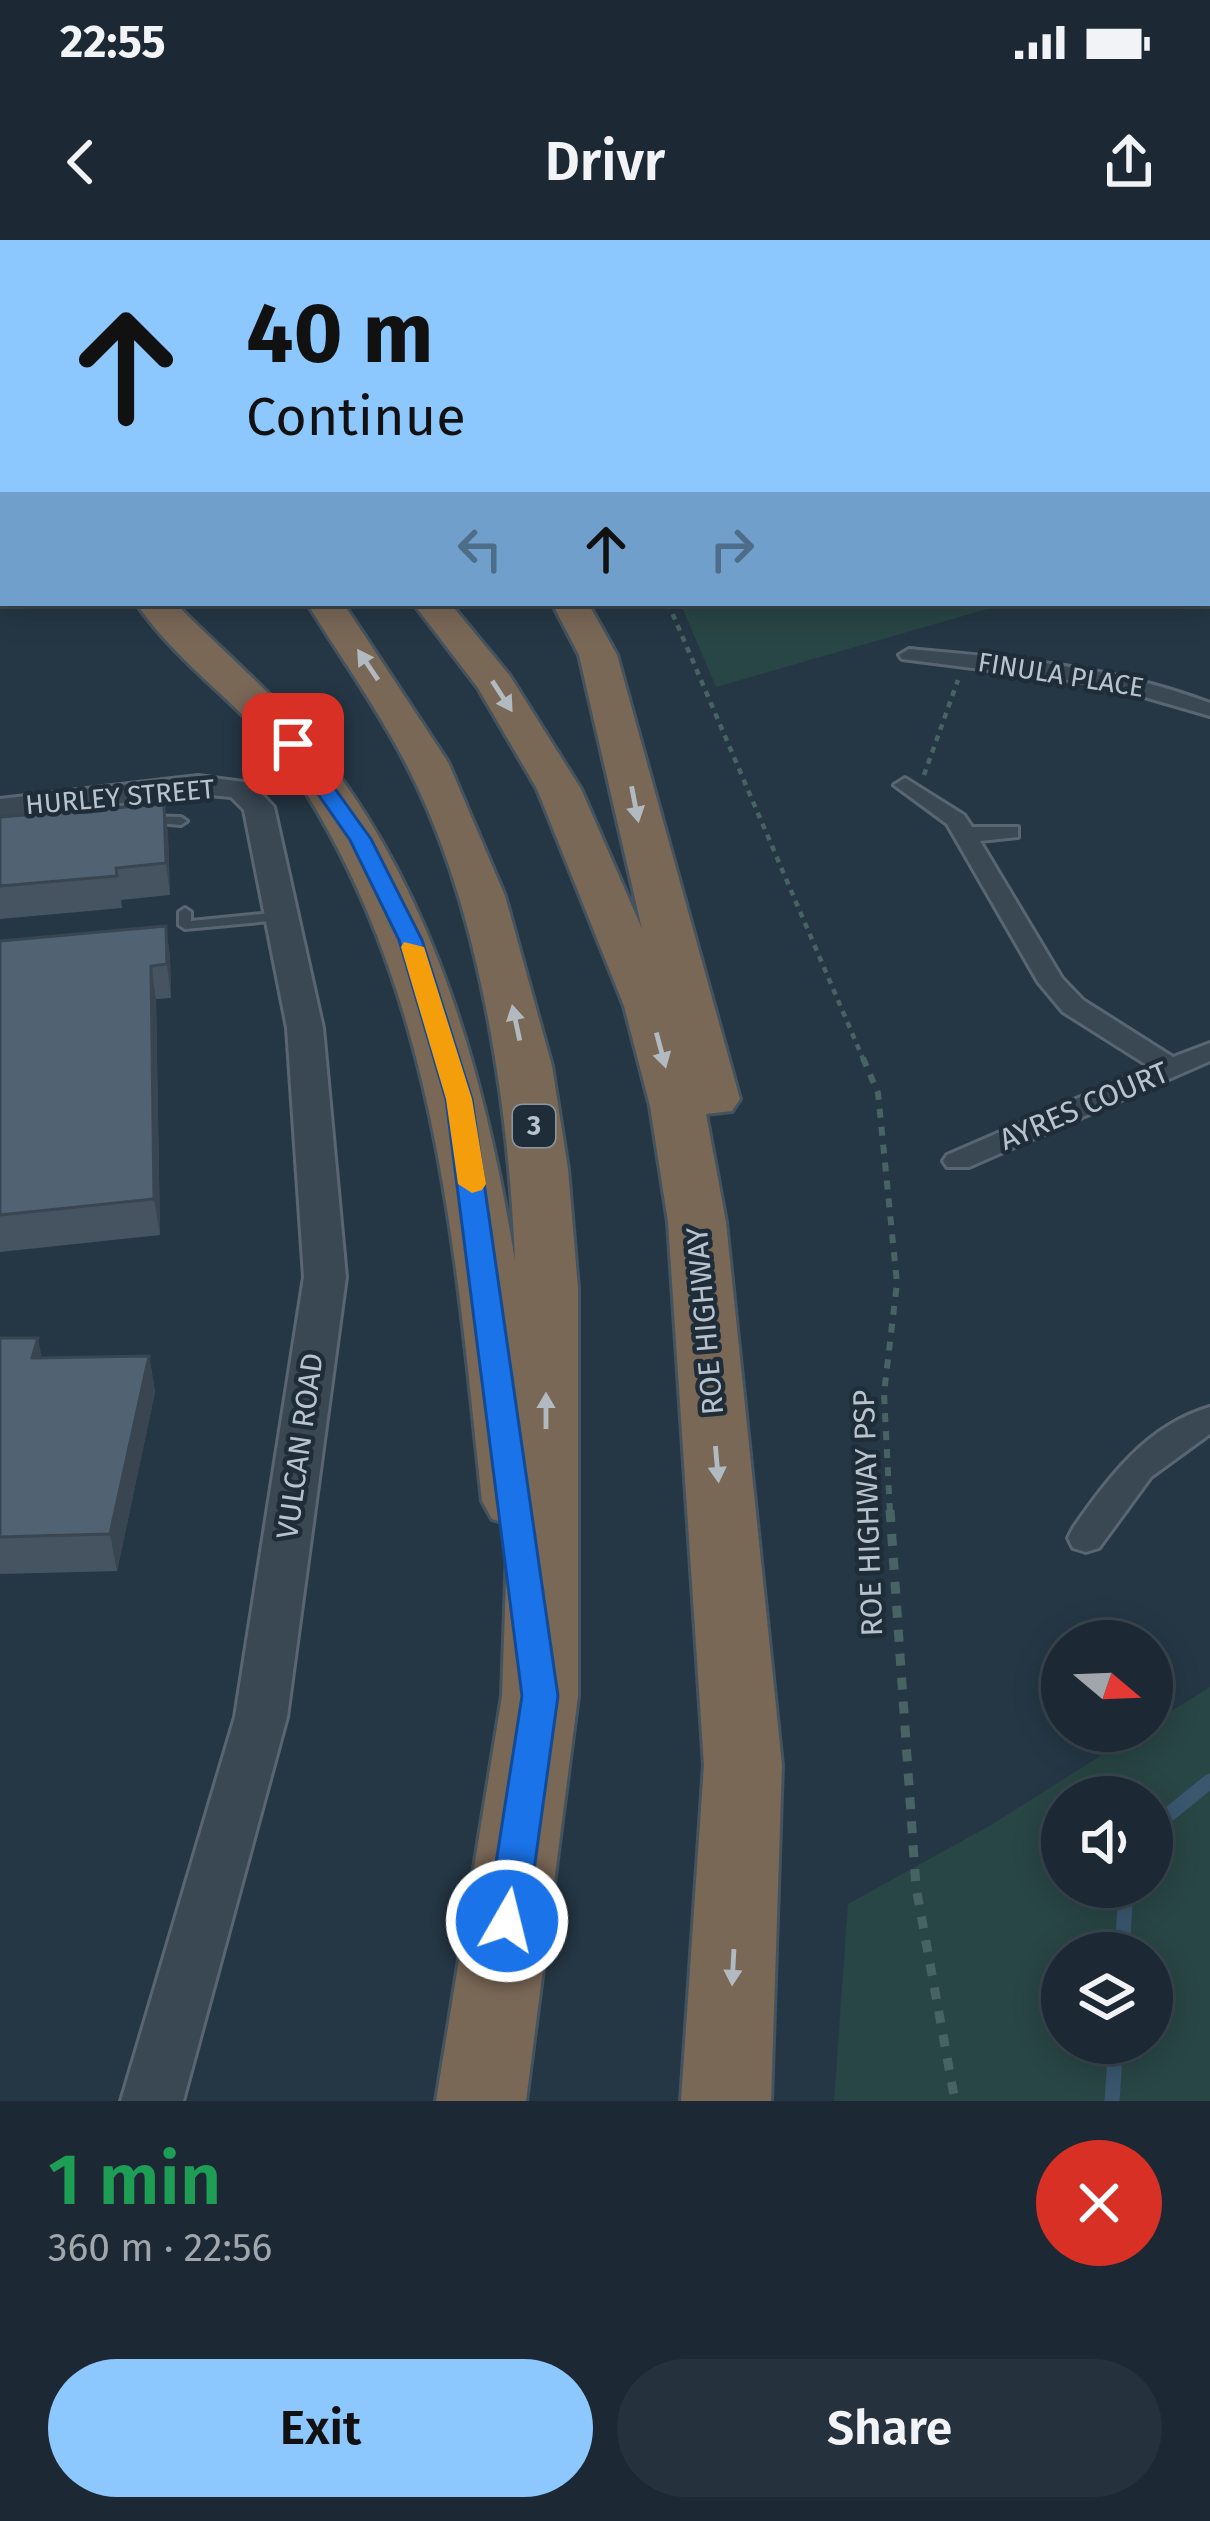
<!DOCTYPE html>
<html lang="en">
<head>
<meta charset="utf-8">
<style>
	body { margin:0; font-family:"Fira Sans",sans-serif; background:#25313c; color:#f1f3f6; height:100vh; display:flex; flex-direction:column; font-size:45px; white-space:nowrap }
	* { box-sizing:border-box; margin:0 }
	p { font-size:39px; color:#a0a6ac }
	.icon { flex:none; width:66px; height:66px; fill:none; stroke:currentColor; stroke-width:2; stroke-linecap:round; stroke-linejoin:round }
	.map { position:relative; height:1861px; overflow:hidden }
	.details { display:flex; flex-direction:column; background:#1c2934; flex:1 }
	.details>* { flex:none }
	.top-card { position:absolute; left:0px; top:0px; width:1212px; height:366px; box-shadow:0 6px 30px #0003,0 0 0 3px #3a454f; background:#8cc7fe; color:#111; overflow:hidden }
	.needle { width:78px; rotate:109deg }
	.buttons { position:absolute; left:1041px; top:1380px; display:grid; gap:24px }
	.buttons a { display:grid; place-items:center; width:132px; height:132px; border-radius:50%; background:#1c2934; box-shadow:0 6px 30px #0003,0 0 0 3px #3a454f; font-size:60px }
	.pin { position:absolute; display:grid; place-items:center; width:102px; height:102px; color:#fff; margin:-51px; border-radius:24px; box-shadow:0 6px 18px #0006 }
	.me { position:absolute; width:132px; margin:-66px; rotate:8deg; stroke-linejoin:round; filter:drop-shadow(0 0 9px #0008) }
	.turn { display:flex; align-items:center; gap:42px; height:252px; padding:0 48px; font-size:54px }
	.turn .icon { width:156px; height:156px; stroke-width:2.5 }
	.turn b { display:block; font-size:84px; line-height:102px }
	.lanes { display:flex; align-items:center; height:114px; padding:0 48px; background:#0003; justify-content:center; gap:60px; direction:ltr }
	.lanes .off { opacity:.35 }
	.round { display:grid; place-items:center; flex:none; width:126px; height:126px; border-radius:63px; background:#25313c }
	.head { display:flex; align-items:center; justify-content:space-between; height:204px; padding:0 48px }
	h1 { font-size:72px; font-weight:600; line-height:90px; color:#1e9e55 }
	.action { display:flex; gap:24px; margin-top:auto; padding:24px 48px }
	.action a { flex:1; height:138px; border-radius:72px; background:#8cc7fe; color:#111; font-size:48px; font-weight:600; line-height:138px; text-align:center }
	.action a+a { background:#25313c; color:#f1f3f6 }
	.status { display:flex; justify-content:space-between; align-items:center; height:84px; padding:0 60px; background:#1c2934; direction:ltr }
	.status svg { height:33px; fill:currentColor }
	header { display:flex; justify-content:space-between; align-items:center; height:156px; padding:0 48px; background:#1c2934; font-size:54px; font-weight:600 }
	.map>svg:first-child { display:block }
	.green { fill:#284645; fill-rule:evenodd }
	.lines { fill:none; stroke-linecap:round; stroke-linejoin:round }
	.stream { stroke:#3a576e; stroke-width:15 }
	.service-casing { stroke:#596671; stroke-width:6 }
	.minor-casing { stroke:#596671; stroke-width:6 }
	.tertiary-casing { stroke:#596671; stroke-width:6 }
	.secondary-casing { stroke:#596671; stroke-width:6 }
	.motorway-casing { stroke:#45535e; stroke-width:6 }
	.path-far2 { stroke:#486363; stroke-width:4.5; stroke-dasharray:6 6; stroke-linecap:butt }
	.path-far1 { stroke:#486363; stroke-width:6; stroke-dasharray:9 9; stroke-linecap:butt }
	.path { stroke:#486363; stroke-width:9; stroke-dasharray:12 12; stroke-linecap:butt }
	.service { fill:#3a4854; fill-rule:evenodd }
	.minor { fill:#3a4854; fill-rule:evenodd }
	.tertiary { fill:#3a4854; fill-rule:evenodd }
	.secondary { fill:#485867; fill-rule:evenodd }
	.motorway { fill:#7a6857; fill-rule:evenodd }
	.wall { fill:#465462 }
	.shaded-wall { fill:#394550 }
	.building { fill:#516272; stroke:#394550; stroke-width:3 }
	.oneway { fill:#b2bac1 }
	.route { fill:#1a73e8; stroke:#114b97; stroke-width:3 }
	.slow { fill:#f59e0b }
	.labels { text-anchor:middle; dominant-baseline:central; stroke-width:9; stroke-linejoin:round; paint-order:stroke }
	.far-street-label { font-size:27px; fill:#b8c3cd; stroke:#1f2d39 }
	.shield { fill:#1f2d39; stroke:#8a96a1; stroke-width:3 }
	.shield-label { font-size:27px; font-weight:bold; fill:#b8c3cd }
	.street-label { font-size:30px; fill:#b8c3cd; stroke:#1f2d39 }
</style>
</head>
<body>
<div class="status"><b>22:55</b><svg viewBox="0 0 49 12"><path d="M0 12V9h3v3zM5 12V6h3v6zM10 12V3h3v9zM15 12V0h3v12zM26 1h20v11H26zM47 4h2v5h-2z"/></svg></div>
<header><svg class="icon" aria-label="back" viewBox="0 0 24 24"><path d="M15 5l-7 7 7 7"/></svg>Drivr<svg class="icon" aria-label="share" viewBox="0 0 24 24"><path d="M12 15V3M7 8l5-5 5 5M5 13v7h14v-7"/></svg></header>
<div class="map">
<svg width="1210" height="1861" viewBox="0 0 1210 1861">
	<rect width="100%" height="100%" fill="#253745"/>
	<!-- green -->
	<g class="green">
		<path d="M691,363L1005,364L716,447L681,365Z"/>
		<path d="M1210,1447V1861H834L848,1664L991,1585L1140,1491H1152V1483ZM1062,1557H1152V1647H1062ZM1062,1713H1152V1803H1062Z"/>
	</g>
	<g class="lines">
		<!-- stream -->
		<g class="stream">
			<path d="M1152,1588L1210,1541"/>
			<path d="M1122,1713L1126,1647"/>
			<path d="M1112,1861L1116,1803"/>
		</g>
		<defs>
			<g id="service">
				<path d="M132,550L138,553L141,576L181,577L187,581L181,585L132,581L126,553Z"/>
				<path d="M185,668L191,672V681L282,672L288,676L282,680L185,689L179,685V672Z"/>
			</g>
			<g id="minor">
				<path d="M223,0H236L238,3H225Z"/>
				<path d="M624,0H652V1L621,3Z"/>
				<path d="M738,0H754L756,3H740Z"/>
				<rect x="0" y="96" width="3" height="13"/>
				<path d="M3,168V178L0,179V169Z"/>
				<rect x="1209" y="274" width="1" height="10"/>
				<path d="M909,409C1011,418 1113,426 1210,463V476L1100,444L902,419L899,415Z"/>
				<path d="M905,538L964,575L972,587H1018V597L980,601L1062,738L1083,760L1173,817L1210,803V821L969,927H947L943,921L947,915L1150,827L1063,772L1038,742L947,584L894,545Z"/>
				<path d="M1210,1167V1194L1151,1237L1099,1308L1086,1312L1073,1308L1068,1298L1073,1288C1109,1237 1147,1185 1210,1167Z"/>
			</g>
			<g id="tertiary">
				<path d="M1182,0H1210V7L1209,3Z"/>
				<path d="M198,536L251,543L274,567L323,788L346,1037L287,1477L183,1861H121L235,1477L304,1037L287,788L244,570L231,557L198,554L0,577V559Z"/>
			</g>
			<g id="secondary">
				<path d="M1124,0H1154L1156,3H1126Z"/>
				<rect x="0" y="276" width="3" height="16"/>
				<rect x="1209" y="345" width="1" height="16"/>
			</g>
			<g id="motorway">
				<path d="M2,0H27L29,3H4Z"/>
				<path d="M91,0H118L120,3H93Z"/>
				<path d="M136,363H175C224,413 279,458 322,513C437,658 486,842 515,1021C509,864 479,660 404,520C376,466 339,415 307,363H343L448,522L505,656L552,826L568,929L578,1048V1456L526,1861H436L502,1456L508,1284L492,1279L482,1261C455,1010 438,754 296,537C252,471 180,428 136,363Z"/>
				<path d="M413,363H450L510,436L581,549L642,689L579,415L552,363H588L617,415L740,859L732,871L706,874L726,982L782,1525L771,1861H681L704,1525L668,982L650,866L624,766L537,549L478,448Z"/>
			</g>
		</defs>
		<!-- service casing -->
		<use href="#service" class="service-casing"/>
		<!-- minor casing -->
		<use href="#minor" class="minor-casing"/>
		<!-- tertiary casing -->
		<use href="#tertiary" class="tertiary-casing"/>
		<!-- secondary casing -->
		<use href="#secondary" class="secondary-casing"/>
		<!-- motorway casing -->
		<use href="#motorway" class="motorway-casing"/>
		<!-- path-far2 -->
		<g class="path-far2">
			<path d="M668,363L864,821"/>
			<path d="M1044,363H1075"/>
			<path d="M924,535L958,440"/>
		</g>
		<!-- path-far1 -->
		<path class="path-far1" d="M863,818L878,853L897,1043L884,1153L890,1273"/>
		<!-- path -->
		<path class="path" d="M890,1270L916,1647L955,1861"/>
		<!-- service -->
		<use href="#service" class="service"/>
		<!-- minor -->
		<use href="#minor" class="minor"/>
		<!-- tertiary -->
		<use href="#tertiary" class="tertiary"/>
		<!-- secondary -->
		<use href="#secondary" class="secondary"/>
		<!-- motorway -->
		<use href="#motorway" class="motorway"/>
	</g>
	<!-- wall -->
	<g class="wall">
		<path d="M811,0H977L984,3H818Z"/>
		<path d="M164,564L168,595L170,655L121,660L122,668L0,679V577Z"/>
		<path d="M166,686L170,718L171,758L156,759L160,995L0,1012V701Z"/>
		<path d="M0,1098L42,1118L149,1116L155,1152L117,1331L0,1334Z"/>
	</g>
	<!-- shaded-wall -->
	<g class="shaded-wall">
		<path d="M164,564L168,595L170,655L166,623Z"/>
		<path d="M166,686L170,718L171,758L167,724Z"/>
		<path d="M151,726L156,759L160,995L154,959Z"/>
		<path d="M38,1098L45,1134L32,1118Z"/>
		<path d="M149,1116L155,1152L117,1331L110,1294Z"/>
	</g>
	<!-- building -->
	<g class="building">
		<path d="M840,0H977L984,3H847Z"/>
		<path d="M164,564L166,623L116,628L117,636L0,646V577Z"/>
		<path d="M166,686L167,724L151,726L154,959L0,975V701Z"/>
		<path d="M0,1098H38L32,1118L149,1116L110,1294L0,1297Z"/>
	</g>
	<!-- one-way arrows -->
	<defs><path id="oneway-solid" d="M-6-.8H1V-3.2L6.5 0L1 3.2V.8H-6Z" transform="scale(3)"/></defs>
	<g class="oneway">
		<use href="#oneway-solid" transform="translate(368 425) rotate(-124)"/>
		<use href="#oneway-solid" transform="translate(502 456) rotate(57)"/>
		<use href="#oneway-solid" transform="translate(635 564) rotate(79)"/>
		<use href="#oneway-solid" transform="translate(516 783) rotate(-102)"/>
		<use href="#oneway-solid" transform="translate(661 810) rotate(75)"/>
		<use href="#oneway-solid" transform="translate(546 1171) rotate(-90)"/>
		<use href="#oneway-solid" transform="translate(717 1224) rotate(85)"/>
		<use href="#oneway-solid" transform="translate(733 1727) rotate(93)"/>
	</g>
	<!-- route -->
	<path class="route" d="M286,500H300L371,599L422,700L472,859L558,1456L527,1681L521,1693L507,1699L493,1693L487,1681L522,1456L446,859L399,700L350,600L283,504Z"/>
	<!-- slow -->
	<path class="slow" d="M404,702L424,707L472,859L486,944L482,950L472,953L458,944L446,859L401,707Z"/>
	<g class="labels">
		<!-- far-street labels -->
		<g class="far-street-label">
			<text transform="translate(1061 435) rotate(9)">FINULA PLACE</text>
			<text transform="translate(120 557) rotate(-5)">HURLEY STREET</text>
		</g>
		<!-- shield labels -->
		<rect class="shield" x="513" y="865" width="42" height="42" rx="9"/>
		<g class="shield-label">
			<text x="534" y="886">3</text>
		</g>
		<!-- street labels -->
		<g class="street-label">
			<text transform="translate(1084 866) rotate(-23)">AYRES COURT</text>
			<text transform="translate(705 1081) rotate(-95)">ROE HIGHWAY</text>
			<text transform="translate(300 1206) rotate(-82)">VULCAN ROAD</text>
			<text transform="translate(868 1273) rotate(-92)">ROE HIGHWAY PSP</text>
		</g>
	</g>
</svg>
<div class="buttons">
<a><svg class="needle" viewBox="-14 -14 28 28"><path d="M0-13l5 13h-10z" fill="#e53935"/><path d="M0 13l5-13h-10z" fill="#a0a6ac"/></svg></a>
<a><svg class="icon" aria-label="sound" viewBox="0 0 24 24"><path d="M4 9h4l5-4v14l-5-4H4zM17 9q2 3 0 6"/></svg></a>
<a><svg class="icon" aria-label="layers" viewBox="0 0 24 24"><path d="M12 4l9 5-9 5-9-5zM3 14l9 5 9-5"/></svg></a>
</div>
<div class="pin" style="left:293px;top:504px;background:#d93025"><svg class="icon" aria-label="arrive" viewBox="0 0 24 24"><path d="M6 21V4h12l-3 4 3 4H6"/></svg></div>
<svg class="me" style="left:507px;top:1681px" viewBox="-20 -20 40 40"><circle r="17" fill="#1a73e8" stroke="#fff" stroke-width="3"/><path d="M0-11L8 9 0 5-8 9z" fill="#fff"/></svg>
<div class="top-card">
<div class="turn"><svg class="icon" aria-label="ahead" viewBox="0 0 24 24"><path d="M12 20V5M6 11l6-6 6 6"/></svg><div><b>40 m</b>Continue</div></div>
<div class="lanes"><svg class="icon off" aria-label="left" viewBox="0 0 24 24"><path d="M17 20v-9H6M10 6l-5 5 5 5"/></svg><svg class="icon" aria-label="ahead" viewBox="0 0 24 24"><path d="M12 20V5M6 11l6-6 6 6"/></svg><svg class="icon off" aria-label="right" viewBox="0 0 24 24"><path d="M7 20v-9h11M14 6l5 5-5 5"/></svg></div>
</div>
</div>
<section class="details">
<div class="head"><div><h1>1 min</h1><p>360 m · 22:56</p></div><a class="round" style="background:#d93025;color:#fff"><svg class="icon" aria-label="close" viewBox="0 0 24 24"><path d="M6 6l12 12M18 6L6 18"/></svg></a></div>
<div class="action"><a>Exit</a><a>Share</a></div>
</section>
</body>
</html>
